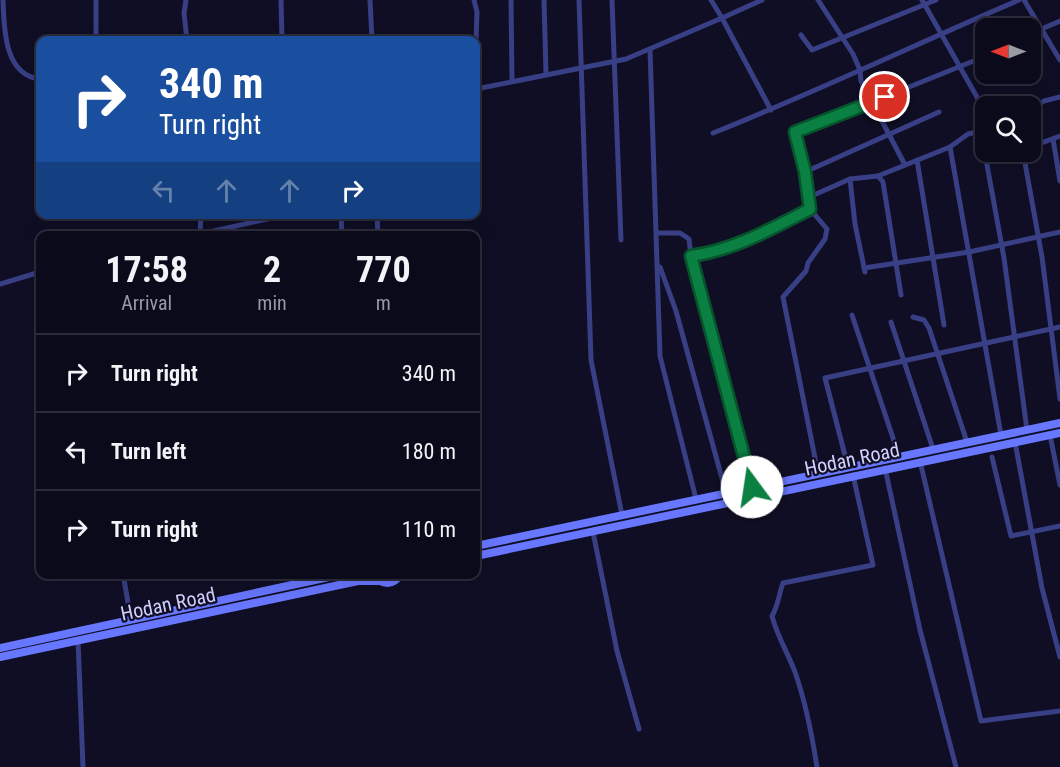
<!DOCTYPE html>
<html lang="en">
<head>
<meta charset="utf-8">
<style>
	body { margin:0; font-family:"Roboto Condensed",sans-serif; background:#191828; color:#f1f3f6; height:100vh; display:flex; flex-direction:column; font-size:22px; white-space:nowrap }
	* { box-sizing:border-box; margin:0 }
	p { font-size:20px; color:#9a9aa3 }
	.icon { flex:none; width:33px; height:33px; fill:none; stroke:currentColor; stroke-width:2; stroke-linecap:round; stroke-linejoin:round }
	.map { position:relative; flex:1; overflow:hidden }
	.side { position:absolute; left:36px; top:231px; width:444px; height:348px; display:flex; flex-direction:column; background:#0b0a1b; border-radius:12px; box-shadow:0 6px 24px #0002,0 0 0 2px #2b2b3a }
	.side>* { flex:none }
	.hud { position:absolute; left:36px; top:36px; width:444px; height:183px; border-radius:12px; box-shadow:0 6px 24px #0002,0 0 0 2px #2b2b3a; background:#1a4fa0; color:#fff; overflow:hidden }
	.needle { width:39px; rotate:270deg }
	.controls { position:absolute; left:975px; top:18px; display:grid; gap:12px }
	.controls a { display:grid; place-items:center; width:66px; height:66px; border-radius:12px; background:#0b0a1b; box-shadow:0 6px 24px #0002,0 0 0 2px #2b2b3a; font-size:30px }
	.pin { position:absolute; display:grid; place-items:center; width:51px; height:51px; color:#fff; margin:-26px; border:3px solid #fff; border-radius:50%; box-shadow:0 2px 6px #0007 }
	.me { position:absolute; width:66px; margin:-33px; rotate:346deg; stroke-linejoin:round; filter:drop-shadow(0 0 4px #0008) }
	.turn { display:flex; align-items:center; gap:21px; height:126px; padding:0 24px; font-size:27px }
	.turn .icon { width:78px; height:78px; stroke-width:2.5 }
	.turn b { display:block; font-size:42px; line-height:51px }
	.lanes { display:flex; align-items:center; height:57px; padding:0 24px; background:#0003; justify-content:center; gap:30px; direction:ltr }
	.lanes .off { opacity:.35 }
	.eta { display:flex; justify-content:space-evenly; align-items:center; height:102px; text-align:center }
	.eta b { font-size:36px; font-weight:700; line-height:42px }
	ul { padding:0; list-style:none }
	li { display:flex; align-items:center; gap:18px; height:78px; padding:0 24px; border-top:2px solid #2b2b3a }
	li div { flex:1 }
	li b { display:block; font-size:22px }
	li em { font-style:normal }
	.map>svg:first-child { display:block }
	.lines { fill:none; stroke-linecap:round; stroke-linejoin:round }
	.street { stroke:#383f84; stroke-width:5 }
	.secondary { stroke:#6877ff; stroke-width:8 }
	.route-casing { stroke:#07532c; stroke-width:15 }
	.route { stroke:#0b8043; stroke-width:10 }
	.labels { text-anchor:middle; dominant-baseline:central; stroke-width:4.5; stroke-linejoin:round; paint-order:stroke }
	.street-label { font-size:20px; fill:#d1d1ff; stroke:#0f0e24 }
</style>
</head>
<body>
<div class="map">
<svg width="1060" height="767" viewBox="0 0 1060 767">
	<rect width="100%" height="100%" fill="#0f0e24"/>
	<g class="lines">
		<!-- street -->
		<g class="street">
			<path d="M3,0C4,28 4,75 40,79"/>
			<path d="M96,0V40"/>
			<path d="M186,0L184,13L187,40"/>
			<path d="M281,0L282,40"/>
			<path d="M370,0L372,40"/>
			<path d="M474,0L477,12L476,41"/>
			<path d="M511,0L512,81"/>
			<path d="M544,0L546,74"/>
			<path d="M579,0L591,360L622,515"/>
			<path d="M612,0L621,240"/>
			<path d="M762,0L722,18L771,110"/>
			<path d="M818,0L853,54L860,70L861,81L905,165"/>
			<path d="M922,0L986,113"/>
			<path d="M1024,0L1060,60"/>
			<path d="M1030,34L1060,21"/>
			<path d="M801,35L812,50L936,0"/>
			<path d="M476,46V71"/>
			<path d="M650,50L660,356L696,499"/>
			<path d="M476,89L626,59L722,18L711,0"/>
			<path d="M1030,110L1044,101L1060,97"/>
			<path d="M981,132L1004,258L1027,430"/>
			<path d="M713,133C816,92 916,44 1019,0"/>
			<path d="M1053,139L1060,181"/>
			<path d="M950,147L1001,435"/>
			<path d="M1030,147L1060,136"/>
			<path d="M1023,152L1042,257L1060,399"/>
			<path d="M917,160L944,325"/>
			<path d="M805,172L939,112"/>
			<path d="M878,176L883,182L901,295"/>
			<path d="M850,179L855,224L865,272"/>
			<path d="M807,198L850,179L878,176L950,147L968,134L986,130"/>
			<path d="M341,214L342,236"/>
			<path d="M377,214L378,236"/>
			<path d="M657,233H680L689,239L691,256L752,487"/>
			<path d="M200,234L201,214"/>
			<path d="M191,236L290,214"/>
			<path d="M691,256C734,250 772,229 810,209"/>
			<path d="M660,267L676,311L726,493"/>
			<path d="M864,268L969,252L1060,232"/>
			<path d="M0,284L40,272"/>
			<path d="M852,315L899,456"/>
			<path d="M913,317L924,320L929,328L967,442"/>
			<path d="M891,322L933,449"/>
			<path d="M1050,435L1060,485"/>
			<path d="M1015,442L1042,588L1060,657"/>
			<path d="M992,457L1011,536L1060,526"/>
			<path d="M920,461L981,721L1060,711"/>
			<path d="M848,467L825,378L1060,327"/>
			<path d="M885,468L920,630L956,767"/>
			<path d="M818,473L783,297L806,271L808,263L825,239L827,229L810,209L805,172L795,133L986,56"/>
			<path d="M593,532L617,651L639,729"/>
			<path d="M123,574L131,620"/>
			<path d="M78,640L83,767"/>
			<path d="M817,767C812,735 806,703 795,672C788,653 777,636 772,616C778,606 779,594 783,583L873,565L853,475"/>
		</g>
		<!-- secondary -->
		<g class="secondary">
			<path d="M476,546L1060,423"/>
			<path d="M476,556L1060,433"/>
			<path d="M374,574C381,586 394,586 400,574"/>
			<path d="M0,648L343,574"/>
			<path d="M0,657L358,581H378"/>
		</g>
	</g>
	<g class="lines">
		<defs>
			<path id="route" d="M752,487L691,256C734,250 771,229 810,209L805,172L795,132L885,97"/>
		</defs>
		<!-- route casing -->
		<use href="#route" class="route-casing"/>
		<!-- route -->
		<use href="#route" class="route"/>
	</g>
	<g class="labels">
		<!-- street labels -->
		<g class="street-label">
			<text transform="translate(852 459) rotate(-12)">Hodan Road</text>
			<text transform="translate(168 604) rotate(-12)">Hodan Road</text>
		</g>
	</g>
</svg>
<div class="controls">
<a><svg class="needle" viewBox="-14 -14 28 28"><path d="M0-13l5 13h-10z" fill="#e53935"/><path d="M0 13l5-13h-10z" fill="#9a9aa3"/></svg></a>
<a><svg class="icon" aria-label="search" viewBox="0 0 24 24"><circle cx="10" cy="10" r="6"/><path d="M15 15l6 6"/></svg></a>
</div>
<div class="pin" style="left:885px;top:97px;background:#d93025"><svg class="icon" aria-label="arrive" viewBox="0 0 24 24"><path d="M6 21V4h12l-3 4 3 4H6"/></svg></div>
<svg class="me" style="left:752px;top:487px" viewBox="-20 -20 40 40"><circle r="19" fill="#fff"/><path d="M0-13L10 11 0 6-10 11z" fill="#0b8043"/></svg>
<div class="hud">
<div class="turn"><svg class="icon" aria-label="right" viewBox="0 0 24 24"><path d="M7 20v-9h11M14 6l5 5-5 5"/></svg><div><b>340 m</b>Turn right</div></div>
<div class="lanes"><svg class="icon off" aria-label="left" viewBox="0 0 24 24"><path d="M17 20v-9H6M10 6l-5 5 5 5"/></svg><svg class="icon off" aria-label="ahead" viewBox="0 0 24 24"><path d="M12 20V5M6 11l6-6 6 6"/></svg><svg class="icon off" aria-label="ahead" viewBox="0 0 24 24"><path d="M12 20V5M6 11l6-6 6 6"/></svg><svg class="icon" aria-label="right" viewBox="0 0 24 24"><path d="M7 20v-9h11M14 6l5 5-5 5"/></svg></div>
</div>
<section class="side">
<div class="eta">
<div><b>17:58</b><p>Arrival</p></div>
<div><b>2</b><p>min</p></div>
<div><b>770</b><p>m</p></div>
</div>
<ul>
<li><svg class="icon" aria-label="right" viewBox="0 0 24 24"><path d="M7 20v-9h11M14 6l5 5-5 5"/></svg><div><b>Turn right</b></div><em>340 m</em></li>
<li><svg class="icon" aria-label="left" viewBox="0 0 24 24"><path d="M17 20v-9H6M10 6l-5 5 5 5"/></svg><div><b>Turn left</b></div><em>180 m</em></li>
<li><svg class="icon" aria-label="right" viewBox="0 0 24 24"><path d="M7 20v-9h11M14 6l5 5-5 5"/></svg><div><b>Turn right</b></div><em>110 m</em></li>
</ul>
</section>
</div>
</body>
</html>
